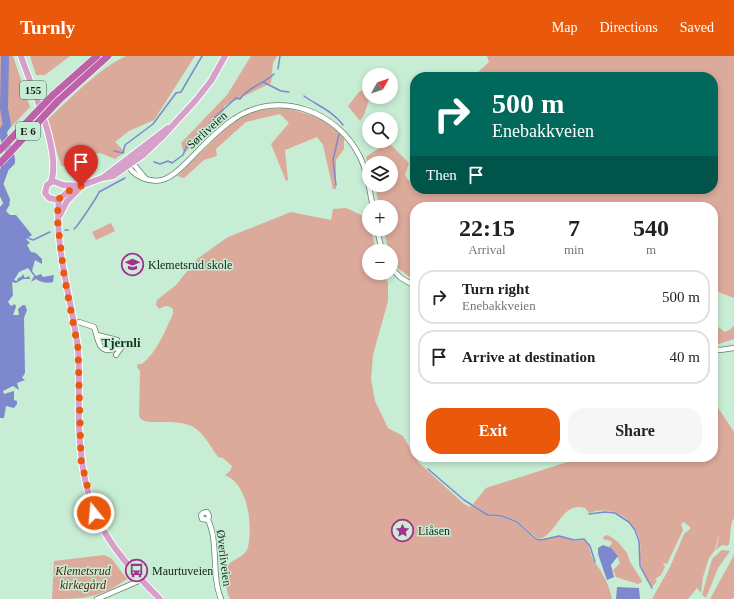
<!DOCTYPE html>
<html lang="en">
<head>
<meta charset="utf-8">
<style>
	body { margin:0; font-family:"Times New Roman",serif; background:#f6f6f6; color:#222; height:100vh; display:flex; flex-direction:column; font-size:15px; white-space:nowrap }
	* { box-sizing:border-box; margin:0 }
	p { font-size:13px; color:#767676 }
	.icon { flex:none; width:22px; height:22px; fill:none; stroke:currentColor; stroke-width:2; stroke-linecap:round; stroke-linejoin:round }
	.map { position:relative; flex:1; overflow:hidden }
	.sheet { position:absolute; left:410px; top:146px; width:308px; height:260px; display:flex; flex-direction:column; background:#fff; border-radius:16px; box-shadow:0 2px 6px #0003 }
	.sheet>* { flex:none }
	.banner { position:absolute; left:410px; top:16px; width:308px; height:122px; border-radius:16px; box-shadow:0 2px 6px #0003; background:#00695c; color:#fff; overflow:hidden }
	.needle { width:26px; rotate:50deg }
	.tools { position:absolute; left:362px; top:12px; display:grid; gap:8px }
	.tools a { display:grid; place-items:center; width:36px; height:36px; border-radius:50%; background:#fff; box-shadow:0 2px 6px #0003; font-size:20px }
	.pin { position:absolute; display:grid; place-items:center; width:34px; height:34px; color:#fff; margin:-41px -17px; border-radius:50% 50% 50% 0; rotate:-45deg; box-shadow:0 0 4px #0007 }
	.pin .icon { rotate:45deg }
	.me { position:absolute; width:44px; margin:-22px; rotate:343deg; stroke-linejoin:round; filter:drop-shadow(0 0 3px #0008) }
	.turn { display:flex; align-items:center; gap:14px; height:84px; padding:0 16px; font-size:18px }
	.turn .icon { width:52px; height:52px; stroke-width:2.5 }
	.turn b { display:block; font-size:28px; line-height:34px }
	.then { display:flex; align-items:center; height:38px; padding:0 16px; background:#0003; gap:8px; font-size:15px }
	.eta { display:flex; justify-content:space-evenly; align-items:center; height:68px; text-align:center }
	.eta b { font-size:24px; font-weight:700; line-height:28px }
	.action { display:flex; gap:8px; margin-top:auto; padding:8px 16px }
	.action a { flex:1; height:46px; border-radius:16px; background:#ea580c; color:#fff; font-size:16px; font-weight:700; line-height:46px; text-align:center }
	.action a+a { background:#f6f6f6; color:#222 }
	ul { padding:0; list-style:none }
	li { display:flex; align-items:center; gap:12px; height:54px; margin:0 8px 6px; padding:0 8px; border:2px solid #e0e0e0; border-radius:16px }
	li div { flex:1 }
	li b { display:block; font-size:15px }
	li em { font-style:normal }
	header { display:flex; align-items:center; gap:24px; box-sizing:border-box; height:56px; padding:0 20px; background:#ea580c; color:#fff }
	header strong { font-size:19px }
	nav { display:flex; gap:22px; margin-inline-start:auto; font-size:14px }
	.map>svg:first-child { display:block }
	.green { fill:#dcaa9b }
	.water { fill:#7d88cd }
	.lines { fill:none; stroke-linecap:round; stroke-linejoin:round }
	.stream { stroke:#7d88cd; stroke-width:1.5 }
	.river { stroke:#7d88cd; stroke-width:8 }
	.minor-casing { stroke:#60836d; stroke-width:6 }
	.major-casing { stroke:#fff; stroke-width:8 }
	.highway-casing { stroke:#fff; stroke-width:8 }
	.minor { stroke:#fff; stroke-width:4.5 }
	.major { stroke:#d7a0cb; stroke-width:6 }
	.highway { stroke:#bd61a8; stroke-width:7 }
	.highway-bridge-casing { stroke:#fff; stroke-width:8; stroke-linecap:butt }
	.highway-bridge { stroke:#bd61a8; stroke-width:7 }
	.route { stroke:#ea580c; stroke-width:7; stroke-dasharray:0 12.6 }
	.labels { text-anchor:middle; dominant-baseline:central; stroke-width:3; stroke-linejoin:round; paint-order:stroke }
	.shield { fill:#c7edd4; stroke:#495e51; stroke-width:1 }
	.shield-label { font-size:11px; font-weight:bold; fill:#132119 }
	.street-label { font-size:12px; fill:#132119; stroke:#c7edd4 }
	.poi-label { font-size:12px; fill:#132119; stroke:#c7edd4; text-anchor:start }
	.park-label { font-size:12px; font-style:italic; fill:#4d1b0c; stroke:#c7edd4 }
	.neighbourhood-label { font-size:13px; font-weight:bold; fill:#133422; stroke:#c7edd4 }
</style>
</head>
<body>
<header>
<strong>Turnly</strong>
<nav><a>Map</a><a>Directions</a><a>Saved</a></nav>
</header>
<div class="map">
<svg width="734" height="543" viewBox="0 0 734 543">
	<rect width="100%" height="100%" fill="#c7edd4"/>
	<!-- green -->
	<g class="green">
		<path d="M0,0H13L30,51L0,83Z"/>
		<path d="M30,0H70L45,19H36Z"/>
		<path d="M126,0H195L154,64L129,75L115,86L125,96L115,103L100,97L81,99L69,113L61,109L47,64C70,43 98,13 126,0Z"/>
		<path d="M251,0H277L273,7L271,27L224,50L222,64L184,97L181,87L227,39Z"/>
		<path d="M487,0H734V242L713,234V151H415V225L395,210L391,195H389L383,173H391V151H379L375,129H391V107H369V111L366,101L388,86L409,107L405,119L415,133H713V21H473L489,6Z"/>
		<path d="M369,30V41H370L364,59L360,65L348,50L359,36Z"/>
		<path d="M286,52C313,59 325,62 344,82V93L336,104V133H333L323,89L317,81L285,94L288,124L286,125L271,88L289,67L280,58L246,66L216,93L217,100L204,104L184,122L177,120L230,68L257,54Z"/>
		<path d="M346,152L368,162L369,173H371L376,195H369V217H383L388,227V245L373,299L371,323L375,345L388,372L403,380L418,406L464,448L470,451L471,449L489,460L502,461L517,467L536,484L562,480L574,485L585,484C591,491 590,500 595,507C602,515 610,531 612,543H230C226,536 223,514 230,507C236,502 246,500 248,491C253,469 248,428 225,419L230,415L232,410L223,402L218,401C199,373 198,366 162,366C155,366 146,367 141,363L139,360L140,315L137,311L138,308H142C157,296 165,275 173,258V253C168,248 165,250 159,253L156,249L157,244L176,229L197,203L228,181L291,156L331,164L333,153Z"/>
		<path d="M111,167L115,175L96,184L92,176Z"/>
		<path d="M713,267L725,276L731,273L734,269V283L716,289L713,288Z"/>
		<path d="M713,344L734,376V462C728,472 732,483 728,490L722,489L716,494L719,480L718,481L715,494L709,502L703,521L701,537L697,532L688,543H652L670,511L684,478L691,472L684,466L681,468L683,474L667,508L663,507L665,511L661,519L655,523L657,525L652,531C648,524 643,517 641,509C639,502 641,492 640,485C635,461 611,449 589,457L585,452C561,444 556,482 538,483L517,465L502,459H489L473,448L486,432L583,401H713Z"/>
		<path d="M608,479L618,486L627,497L630,506L641,523L642,526L638,528L616,521L613,514L620,507L616,497L608,491L612,488L611,485L603,483L604,480Z"/>
		<path d="M722,494L730,495L718,512L706,542L702,539L712,503Z"/>
		<path d="M104,499L111,502L127,523C100,542 84,543 52,543L54,505Z"/>
		<path d="M734,499V541L732,543H710Z"/>
	</g>
	<!-- water -->
	<g class="water">
		<path d="M6,144L10,148L6,155L10,159H16L32,179L26,183L30,187L27,189L31,196L36,197L42,203V208L35,204L32,215L36,220L41,218L43,221L54,219L53,226C48,228 40,226 36,223L31,226L34,220L28,212L19,216L14,224L17,225L18,222L21,221L23,218L25,222L29,220L30,223H23L16,227L12,226L13,239L8,246L11,250L15,248L16,251L13,259H19L18,253L23,249H25L27,254L24,262L25,317L22,322L25,324L17,327L19,334L13,330L3,335L4,338L14,335V344L17,345V348L14,352L6,350L4,362H0V151Z"/>
		<path d="M603,489L611,492L618,500L611,509L614,521L607,524L598,498V492Z"/>
		<path d="M617,531L639,532L640,543H616Z"/>
	</g>
	<g class="lines">
		<!-- stream -->
		<g class="stream">
			<path d="M278,13L280,0"/>
			<path d="M263,26L281,35L289,36"/>
			<path d="M304,40C318,50 333,55 343,69"/>
			<path d="M114,95L123,97L125,89L153,68L176,37L181,36L202,0"/>
			<path d="M154,106L160,108L168,105L172,107L183,99L188,87L193,85L196,80L209,69L216,60L236,42L240,43C248,31 264,28 274,18"/>
			<path d="M336,129L333,104L339,78"/>
			<path d="M74,173C77,171 98,140 99,136L125,122"/>
			<path d="M65,174H68"/>
			<path d="M28,182L33,184L50,176"/>
			<path d="M428,413L464,444L488,459L502,460L517,466L536,483L541,484L559,480L574,484L584,483L590,490L595,506"/>
			<path d="M589,458L605,456L615,457L629,466L635,474L639,485L640,510L652,532"/>
		</g>
		<!-- river -->
		<g class="river">
			<path d="M0,126L5,112L11,106C12,96 3,86 3,75L7,69L4,52L5,0"/>
			<path d="M0,130L6,144"/>
		</g>
		<defs>
			<g id="minor">
				<path d="M131,105L145,122"/>
				<path d="M127,107C132,121 152,128 165,123C175,119 182,111 189,104C203,90 217,74 234,63C278,33 338,55 360,101C368,116 369,134 373,151"/>
				<path d="M377,173L382,195"/>
				<path d="M391,212L401,222L415,230"/>
				<path d="M79,266L94,271C98,280 97,295 110,294C115,294 118,289 123,289L116,299"/>
				<path d="M97,279L117,284"/>
				<path d="M713,293L720,294L734,292"/>
				<path d="M208,464L202,463L201,459L203,457L207,456L209,460L208,464C219,486 211,519 221,543"/>
				<path d="M97,543L141,524"/>
			</g>
			<g id="major">
				<path d="M21,0C31,31 62,95 51,126"/>
				<path d="M104,121L168,72"/>
				<path d="M81,130L63,129L53,125L47,129L45,137L49,142L58,144L70,134L102,122L113,120L143,99L164,79L196,44L211,25L225,0"/>
				<path d="M59,143C54,194 72,243 78,293C80,319 78,345 79,371C83,454 103,486 160,543"/>
				<path d="M60,159L67,145L79,133"/>
			</g>
			<g id="highway">
				<path d="M53,39L97,0"/>
				<path d="M58,45L108,0"/>
			</g>
		</defs>
		<!-- minor casing -->
		<use href="#minor" class="minor-casing"/>
		<!-- major casing -->
		<use href="#major" class="major-casing"/>
		<!-- highway casing -->
		<use href="#highway" class="highway-casing"/>
		<!-- minor -->
		<use href="#minor" class="minor"/>
		<!-- major -->
		<use href="#major" class="major"/>
		<!-- highway -->
		<use href="#highway" class="highway"/>
		<defs>
			<g id="highway-bridge">
				<path d="M0,94L53,39"/>
				<path d="M0,107L58,45"/>
			</g>
		</defs>
		<!-- highway-bridge casing -->
		<use href="#highway-bridge" class="highway-bridge-casing"/>
		<!-- highway-bridge -->
		<use href="#highway-bridge" class="highway-bridge"/>
	</g>
	<g class="lines">
		<!-- route -->
		<path class="route" d="M81,130L64,137L59,143L57,161L64,219L78,292L81,404L94,457"/>
	</g>
	<!-- icons -->
	<defs>
		<symbol id="school-ring" viewBox="-11 -11 22 22"><circle r="9.5" fill="#c7edd4" stroke="#a3318d" stroke-width="1.5"/><path d="M0-5L7-2L0 1L-7-2ZM-4 1L0 2.5L4 1V4Q0 6-4 4Z" fill="#a3318d"/></symbol>
		<symbol id="sight-ring" viewBox="-11 -11 22 22"><circle r="9.5" fill="#c7edd4" stroke="#a3318d" stroke-width="1.5"/><path d="M0-6L1.8-2.2L6-1.7L2.9 1.2L3.7 5.4L0 3.3L-3.7 5.4L-2.9 1.2L-6-1.7L-1.8-2.2Z" fill="#a3318d"/></symbol>
		<symbol id="bus-ring" viewBox="-11 -11 22 22"><circle r="9.5" fill="#c7edd4" stroke="#a3318d" stroke-width="1.5"/><path d="M-5-6H5V4H4V6H2V4H-2V6H-4V4H-5ZM-3.5-4V0h7V-4ZM-3.5 1.2v1.5H-2V1.2ZM2 1.2v1.5H3.5V1.2Z" fill="#a3318d"/></symbol>
	</defs>
	<g fill-rule="evenodd">
		<use href="#school-ring" x="120" y="196" width="25" height="25"/>
		<use href="#sight-ring" x="390" y="462" width="25" height="25"/>
		<use href="#bus-ring" x="124" y="502" width="25" height="25"/>
	</g>
	<g class="labels">
		<!-- shield labels -->
		<g class="shield">
			<rect x="20" y="25" width="26" height="18" rx="3"/>
			<rect x="16" y="66" width="24" height="18" rx="3"/>
		</g>
		<g class="shield-label">
			<text x="33" y="34">155</text>
			<text x="28" y="75">E 6</text>
		</g>
		<!-- street labels -->
		<g class="street-label">
			<text transform="translate(207 74) rotate(-42)">Sørliveien</text>
			<text transform="translate(224 502) rotate(83)">Øverliveien</text>
		</g>
		<!-- poi labels -->
		<g class="poi-label">
			<text x="148" y="209">Klemetsrud skole</text>
			<text x="418" y="475">Liåsen</text>
			<text x="152" y="515">Maurtuveien</text>
		</g>
		<!-- park labels -->
		<g class="park-label">
			<text x="83" y="515">Klemetsrud<tspan x="83" dy="14">kirkegård</tspan></text>
		</g>
		<!-- neighbourhood labels -->
		<g class="neighbourhood-label">
			<text x="121" y="286">Tjernli</text>
		</g>
	</g>
</svg>
<div class="tools">
<a><svg class="needle" viewBox="-14 -14 28 28"><path d="M0-13l5 13h-10z" fill="#e53935"/><path d="M0 13l5-13h-10z" fill="#767676"/></svg></a>
<a><svg class="icon" aria-label="search" viewBox="0 0 24 24"><circle cx="10" cy="10" r="6"/><path d="M15 15l6 6"/></svg></a>
<a><svg class="icon" aria-label="layers" viewBox="0 0 24 24"><path d="M12 4l9 5-9 5-9-5zM3 14l9 5 9-5"/></svg></a>
<a>+</a>
<a>−</a>
</div>
<div class="pin" style="left:81px;top:130px;background:#d93025"><svg class="icon" aria-label="arrive" viewBox="0 0 24 24"><path d="M6 21V4h12l-3 4 3 4H6"/></svg></div>
<svg class="me" style="left:94px;top:457px" viewBox="-20 -20 40 40"><circle r="17" fill="#ea580c" stroke="#fff" stroke-width="3"/><path d="M0-11L8 9 0 5-8 9z" fill="#fff"/></svg>
<div class="banner">
<div class="turn"><svg class="icon" aria-label="right" viewBox="0 0 24 24"><path d="M7 20v-9h11M14 6l5 5-5 5"/></svg><div><b>500 m</b>Enebakkveien</div></div>
<div class="then">Then<svg class="icon" aria-label="arrive" viewBox="0 0 24 24"><path d="M6 21V4h12l-3 4 3 4H6"/></svg></div>
</div>
<section class="sheet">
<div class="eta">
<div><b>22:15</b><p>Arrival</p></div>
<div><b>7</b><p>min</p></div>
<div><b>540</b><p>m</p></div>
</div>
<ul>
<li><svg class="icon" aria-label="right" viewBox="0 0 24 24"><path d="M7 20v-9h11M14 6l5 5-5 5"/></svg><div><b>Turn right</b><p>Enebakkveien</p></div><em>500 m</em></li>
<li><svg class="icon" aria-label="arrive" viewBox="0 0 24 24"><path d="M6 21V4h12l-3 4 3 4H6"/></svg><div><b>Arrive at destination</b></div><em>40 m</em></li>
</ul>
<div class="action"><a>Exit</a><a>Share</a></div>
</section>
</div>
</body>
</html>
